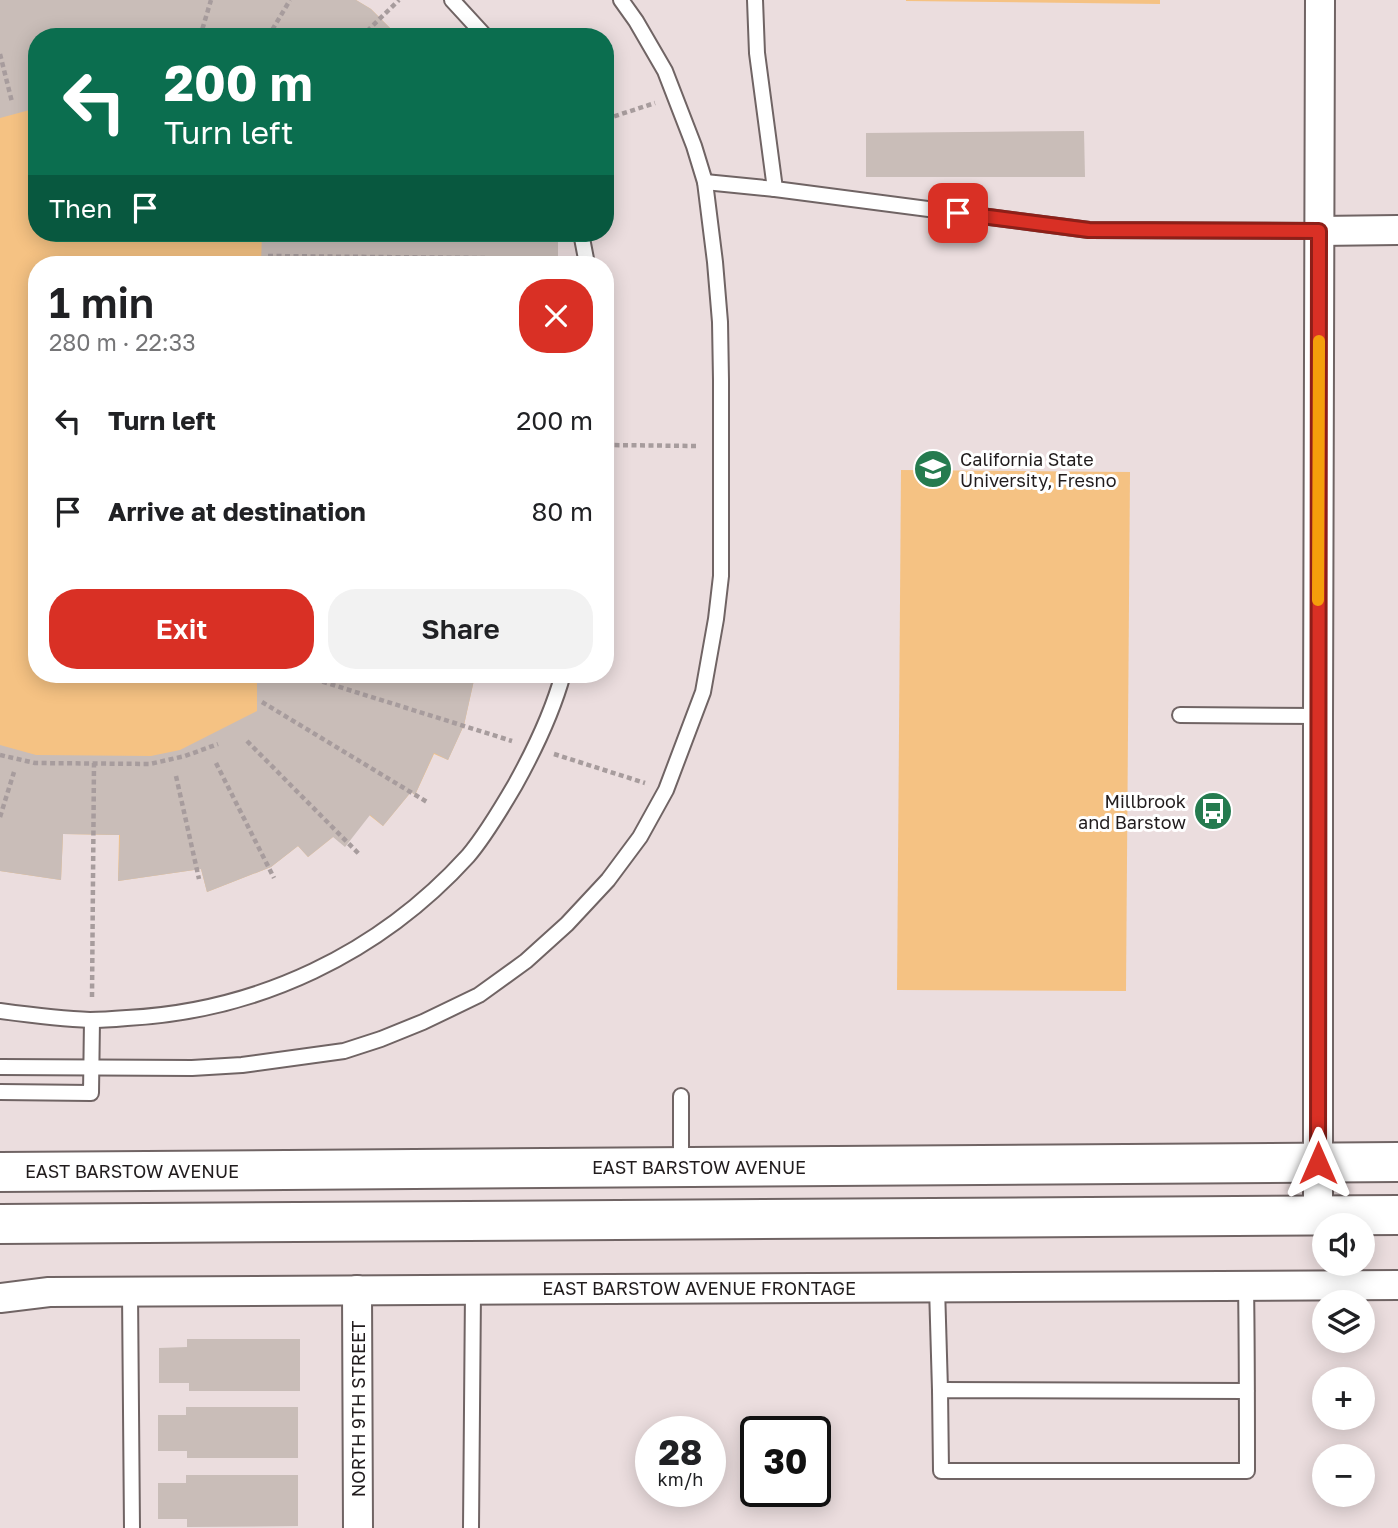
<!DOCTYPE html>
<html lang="en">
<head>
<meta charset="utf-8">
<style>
	body { margin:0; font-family:"Golos Text",sans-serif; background:#f2f2f2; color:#202124; height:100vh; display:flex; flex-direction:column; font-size:26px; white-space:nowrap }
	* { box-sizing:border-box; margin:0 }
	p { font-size:23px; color:#757577 }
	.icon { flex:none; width:38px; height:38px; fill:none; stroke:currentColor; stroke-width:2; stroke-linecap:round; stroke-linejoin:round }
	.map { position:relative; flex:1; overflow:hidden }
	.side { position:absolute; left:28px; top:256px; width:586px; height:427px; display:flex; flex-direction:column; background:#fff; border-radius:28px; box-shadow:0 4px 18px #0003 }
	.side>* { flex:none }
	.banner { position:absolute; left:28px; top:28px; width:586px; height:214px; border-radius:28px; box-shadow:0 4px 18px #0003; background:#0b6e4f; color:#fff; overflow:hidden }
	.buttons { position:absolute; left:1312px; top:1213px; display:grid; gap:14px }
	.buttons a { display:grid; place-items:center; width:63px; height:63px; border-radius:50%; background:#fff; box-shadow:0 4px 18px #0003; font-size:35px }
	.speed { position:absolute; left:635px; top:1416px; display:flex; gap:14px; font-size:35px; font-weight:700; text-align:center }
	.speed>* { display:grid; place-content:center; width:91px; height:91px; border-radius:50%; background:#fff; box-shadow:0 4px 18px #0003; line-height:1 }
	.speed small { font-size:18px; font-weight:400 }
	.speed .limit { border:4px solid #111; border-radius:10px; background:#fff; color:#111 }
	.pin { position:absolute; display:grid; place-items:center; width:60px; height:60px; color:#fff; margin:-30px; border-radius:14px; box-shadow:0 4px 10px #0006 }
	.me { position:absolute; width:77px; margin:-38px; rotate:0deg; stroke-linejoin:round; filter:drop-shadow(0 0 5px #0008) }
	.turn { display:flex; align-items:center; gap:24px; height:147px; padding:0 21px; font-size:32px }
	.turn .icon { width:91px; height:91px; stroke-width:2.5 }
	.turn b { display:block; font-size:49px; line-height:60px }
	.then { display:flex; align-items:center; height:66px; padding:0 21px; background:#0003; gap:14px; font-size:26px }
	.round { display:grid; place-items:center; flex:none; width:74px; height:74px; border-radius:28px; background:#f2f2f2 }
	.headline { display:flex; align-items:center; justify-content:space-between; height:119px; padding:0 21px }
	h1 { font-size:42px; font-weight:600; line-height:52px }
	.button { display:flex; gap:14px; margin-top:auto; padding:14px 21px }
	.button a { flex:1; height:80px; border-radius:28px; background:#d93025; color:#fff; font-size:28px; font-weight:600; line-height:80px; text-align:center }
	.button a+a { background:#f2f2f2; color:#202124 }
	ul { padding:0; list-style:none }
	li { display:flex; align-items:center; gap:21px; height:91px; padding:0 21px }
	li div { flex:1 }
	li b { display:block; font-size:26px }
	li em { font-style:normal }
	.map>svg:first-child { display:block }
	.green { fill:#f5c283 }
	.building { fill:#c9bdb8 }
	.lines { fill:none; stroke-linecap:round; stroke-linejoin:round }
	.service-casing { stroke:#706464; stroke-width:18 }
	.minor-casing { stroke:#706464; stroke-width:32 }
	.secondary-casing { stroke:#706464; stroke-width:42 }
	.path { stroke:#a79c9d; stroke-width:4.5; stroke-dasharray:5 3.5; stroke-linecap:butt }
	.service { stroke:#fff; stroke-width:14 }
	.minor { stroke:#fff; stroke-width:28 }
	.secondary { stroke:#fff; stroke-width:38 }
	.route-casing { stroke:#8d1f18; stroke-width:18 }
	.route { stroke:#d93025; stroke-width:12 }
	.slow { stroke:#f59e0b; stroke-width:12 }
	.labels { text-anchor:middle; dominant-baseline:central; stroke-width:6; stroke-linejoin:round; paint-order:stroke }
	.poi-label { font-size:18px; fill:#211c1d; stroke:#fff; text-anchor:start }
	.street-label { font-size:18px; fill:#211c1d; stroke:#fff }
</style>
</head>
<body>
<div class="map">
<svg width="1398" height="1528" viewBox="0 0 1398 1528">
	<rect width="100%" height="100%" fill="#ebddde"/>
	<!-- green -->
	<g class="green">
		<path d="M0,0H356L371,9L399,37H37V233H558V264H37V674H552V679L474,680L464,725L448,760L434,754L415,795L411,792L383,826L369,815L333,837L308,857L298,846L271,867L207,892L201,869L118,881L119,835L63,834L61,880L0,871Z"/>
		<path d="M906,0H1160V4L906,1Z"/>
		<path d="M901,470L1130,472L1126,991L897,990Z"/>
	</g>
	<!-- building -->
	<g class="building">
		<path d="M0,0H356L371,9L399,37H37V108L0,118Z"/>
		<path d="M1084,131L1085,177H866V133Z"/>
		<path d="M262,233H558V264H261Z"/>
		<path d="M257,674H552V679L474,680L464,725L448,760L434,753L415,795L411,792L383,826L370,815L345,847L333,837L308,857L298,846L271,867L207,892L201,869L118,881L120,835L63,834L61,880L0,871V745L36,755L151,756L180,750L257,711Z"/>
		<path d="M187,1339H300V1391H189V1383H159V1348L187,1347Z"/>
		<path d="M186,1407H298V1458H187V1451H158V1415H186Z"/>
		<path d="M186,1475H298V1526L187,1527V1519H158V1483H186Z"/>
	</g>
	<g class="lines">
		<defs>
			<g id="service">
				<path d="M452,0L486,37"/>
				<path d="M755,0L757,53L775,189L1089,230L1319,231"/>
				<path d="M705,182L775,189"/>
				<path d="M581,233L587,264"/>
				<path d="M1180,715L1318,716"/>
				<path d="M0,1011C30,1015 60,1019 90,1020C102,1020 115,1019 127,1018C258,1011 379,954 468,856C485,836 501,809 515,785C535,749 552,714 563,674"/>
				<path d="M0,1067L192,1068L242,1065L344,1051L381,1039L423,1022L479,995L526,961L567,924L608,880L640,837L666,790L703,692L716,619L721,576V380L720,322L715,262L705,182L694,146L665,71L636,21L621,0"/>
				<path d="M0,1092L91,1093L92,1020"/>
				<path d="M681,1096V1165"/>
				<path d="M1246,1285C1247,1347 1247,1409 1247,1471H941L940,1390L1247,1391"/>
				<path d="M937,1287L940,1390"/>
				<path d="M130,1292L132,1528"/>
				<path d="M471,1528L473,1290"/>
			</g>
			<g id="minor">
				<path d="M1319,231L1398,230"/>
				<path d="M1318,1215V716L1320,0"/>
				<path d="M357,1290L358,1528"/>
				<path d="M0,1298L49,1292L1398,1285"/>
			</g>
			<g id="secondary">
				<path d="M0,1172L1398,1162"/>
				<path d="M0,1224L1398,1215"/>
			</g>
		</defs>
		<!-- service casing -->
		<use href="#service" class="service-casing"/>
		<!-- minor casing -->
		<use href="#minor" class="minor-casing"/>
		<!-- secondary casing -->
		<use href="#secondary" class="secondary-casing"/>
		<!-- path -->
		<g class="path">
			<path d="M200,37L211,0"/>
			<path d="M268,37L290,0"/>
			<path d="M361,37L399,0"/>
			<path d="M0,54L12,102"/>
			<path d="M606,119L655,103"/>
			<path d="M268,256L485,258"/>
			<path d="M606,445L699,446"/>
			<path d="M298,674L512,741"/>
			<path d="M262,702L427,802"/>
			<path d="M247,741L359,854"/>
			<path d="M554,754L645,783"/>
			<path d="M0,755L35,763L150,764L185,756L218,744"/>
			<path d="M216,763L274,878"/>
			<path d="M176,776L199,879"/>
			<path d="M0,817L14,772"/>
			<path d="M92,997L94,763"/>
		</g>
		<!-- service -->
		<use href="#service" class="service"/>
		<!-- minor -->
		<use href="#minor" class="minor"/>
		<!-- secondary -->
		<use href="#secondary" class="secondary"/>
	</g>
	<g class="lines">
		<defs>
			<path id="route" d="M958,213L1089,230L1319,231L1318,1163"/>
		</defs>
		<!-- route casing -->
		<use href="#route" class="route-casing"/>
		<!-- route -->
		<use href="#route" class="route"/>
		<!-- slow -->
		<path class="slow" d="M1318,600L1319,341"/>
	</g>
	<!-- icons -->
	<defs>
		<symbol id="university-disc" viewBox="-11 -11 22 22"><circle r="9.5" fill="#257b4f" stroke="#fff"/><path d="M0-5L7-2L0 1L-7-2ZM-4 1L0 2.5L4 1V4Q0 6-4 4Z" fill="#fff"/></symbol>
		<symbol id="bus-disc" viewBox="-11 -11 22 22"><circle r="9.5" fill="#257b4f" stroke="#fff"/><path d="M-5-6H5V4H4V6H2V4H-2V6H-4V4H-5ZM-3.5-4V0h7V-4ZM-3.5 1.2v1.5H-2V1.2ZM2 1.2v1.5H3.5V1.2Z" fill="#fff"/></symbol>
	</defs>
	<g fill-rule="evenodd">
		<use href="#university-disc" x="911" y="447" width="44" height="44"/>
		<use href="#bus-disc" x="1191" y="789" width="44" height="44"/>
	</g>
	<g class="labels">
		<!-- poi labels -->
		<g class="poi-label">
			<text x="960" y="459">California State<tspan x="960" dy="21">University, Fresno</tspan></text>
			<text x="1186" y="801" text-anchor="end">Millbrook<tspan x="1186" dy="21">and Barstow</tspan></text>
		</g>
		<!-- street labels -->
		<g class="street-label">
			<text x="699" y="1167">EAST BARSTOW AVENUE</text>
			<text x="132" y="1171">EAST BARSTOW AVENUE</text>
			<text x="699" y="1288">EAST BARSTOW AVENUE FRONTAGE</text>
			<text transform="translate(358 1409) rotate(-90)">NORTH 9TH STREET</text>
		</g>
	</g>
</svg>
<div class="buttons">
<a><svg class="icon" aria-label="sound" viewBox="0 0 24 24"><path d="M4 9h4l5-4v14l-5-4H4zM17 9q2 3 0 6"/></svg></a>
<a><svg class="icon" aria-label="layers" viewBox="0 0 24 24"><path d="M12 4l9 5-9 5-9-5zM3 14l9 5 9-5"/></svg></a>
<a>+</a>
<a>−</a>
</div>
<div class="speed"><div>28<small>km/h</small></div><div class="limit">30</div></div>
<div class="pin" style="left:958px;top:213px;background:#d93025"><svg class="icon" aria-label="arrive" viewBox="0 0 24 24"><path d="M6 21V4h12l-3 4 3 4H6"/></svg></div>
<svg class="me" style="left:1318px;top:1163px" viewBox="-20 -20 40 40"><path d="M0-17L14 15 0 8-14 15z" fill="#d93025" stroke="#fff" stroke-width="4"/></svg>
<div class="banner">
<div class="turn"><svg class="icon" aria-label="left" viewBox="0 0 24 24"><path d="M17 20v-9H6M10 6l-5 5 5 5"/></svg><div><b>200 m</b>Turn left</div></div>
<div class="then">Then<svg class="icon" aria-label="arrive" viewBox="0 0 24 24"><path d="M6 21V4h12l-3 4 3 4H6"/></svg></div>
</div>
<section class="side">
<div class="headline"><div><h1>1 min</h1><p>280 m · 22:33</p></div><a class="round" style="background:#d93025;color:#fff"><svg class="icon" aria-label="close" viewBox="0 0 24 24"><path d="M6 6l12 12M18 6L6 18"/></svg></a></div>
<ul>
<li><svg class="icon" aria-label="left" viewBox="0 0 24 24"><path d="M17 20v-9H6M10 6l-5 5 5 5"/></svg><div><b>Turn left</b></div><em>200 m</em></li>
<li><svg class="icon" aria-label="arrive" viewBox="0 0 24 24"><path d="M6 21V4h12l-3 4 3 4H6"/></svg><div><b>Arrive at destination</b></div><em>80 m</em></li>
</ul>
<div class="button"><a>Exit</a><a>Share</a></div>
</section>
</div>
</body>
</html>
